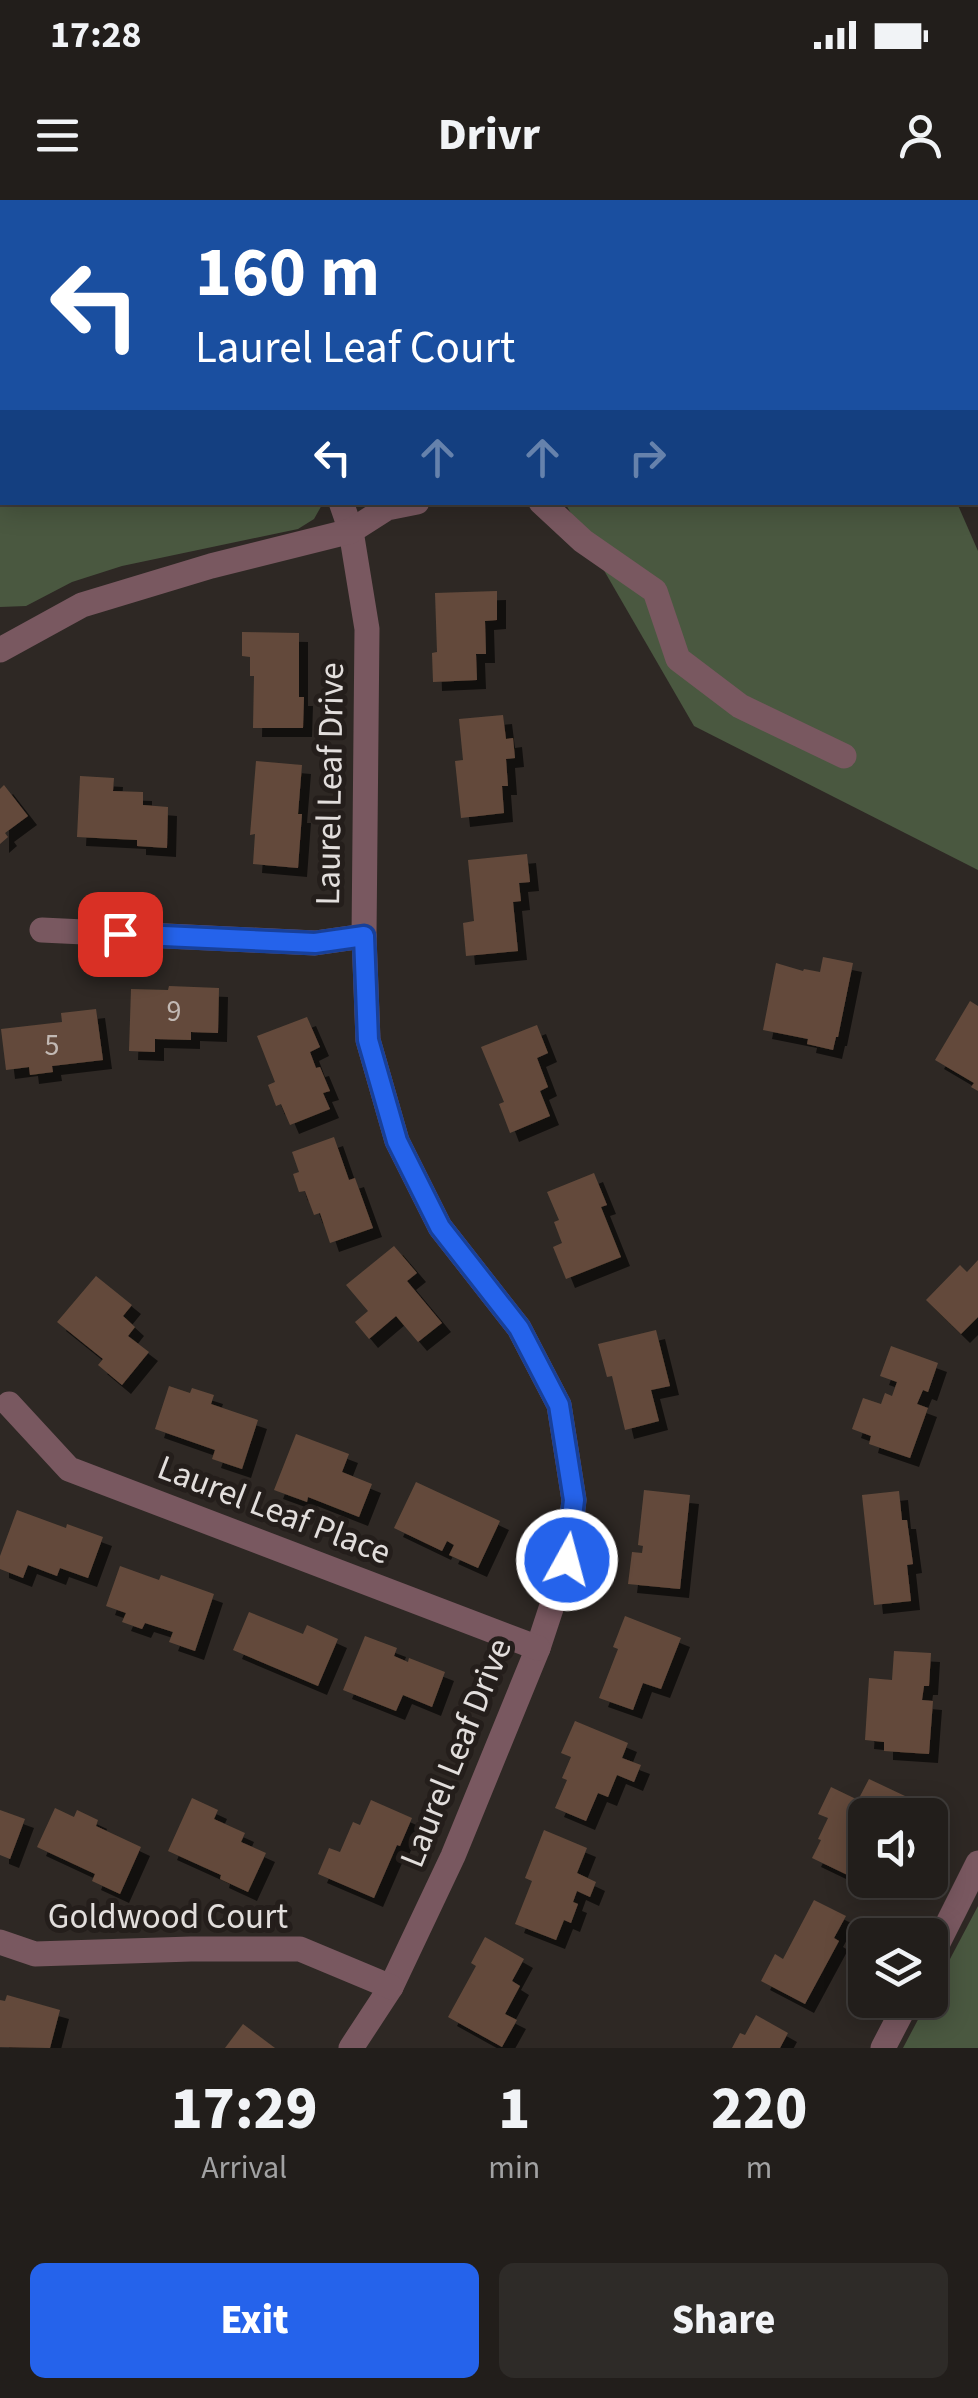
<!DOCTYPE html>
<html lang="en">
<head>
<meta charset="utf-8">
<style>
	body { margin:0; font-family:"Source Sans 3",sans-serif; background:#2e2b28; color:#f1f3f6; height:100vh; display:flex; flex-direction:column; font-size:38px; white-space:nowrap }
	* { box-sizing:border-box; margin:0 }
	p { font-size:32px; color:#a2a2a3 }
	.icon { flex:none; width:55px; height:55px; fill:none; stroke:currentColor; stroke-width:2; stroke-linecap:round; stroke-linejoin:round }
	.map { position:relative; height:1848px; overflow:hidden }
	.details { display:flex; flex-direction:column; background:#221e1b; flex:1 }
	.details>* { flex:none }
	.banner { position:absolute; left:0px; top:0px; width:980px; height:305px; box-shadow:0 5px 25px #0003,0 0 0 2px #3f3c3a; background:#1a4fa0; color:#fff; overflow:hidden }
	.fabs { position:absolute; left:848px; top:1598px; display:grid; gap:20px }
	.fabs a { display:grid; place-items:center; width:100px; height:100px; border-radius:15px; background:#221e1b; box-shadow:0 5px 25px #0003,0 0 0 2px #3f3c3a; font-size:50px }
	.pin { position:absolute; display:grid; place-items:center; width:85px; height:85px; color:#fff; margin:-42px; border-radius:20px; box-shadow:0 5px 15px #0006 }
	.me { position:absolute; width:110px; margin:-55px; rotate:7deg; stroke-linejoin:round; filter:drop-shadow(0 0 8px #0008) }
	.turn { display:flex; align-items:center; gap:35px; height:210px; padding:0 30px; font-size:45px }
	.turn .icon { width:130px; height:130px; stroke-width:2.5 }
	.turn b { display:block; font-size:70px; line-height:85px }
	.lanes { display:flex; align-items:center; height:95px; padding:0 30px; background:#0003; justify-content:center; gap:50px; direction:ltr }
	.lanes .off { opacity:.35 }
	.eta { display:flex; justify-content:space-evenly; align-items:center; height:170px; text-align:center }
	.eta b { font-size:60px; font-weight:800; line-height:70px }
	.action { display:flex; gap:20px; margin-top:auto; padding:20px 30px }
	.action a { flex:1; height:115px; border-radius:15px; background:#2563eb; color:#fff; font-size:40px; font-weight:800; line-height:115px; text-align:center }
	.action a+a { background:#2e2b28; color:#f1f3f6 }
	.status { display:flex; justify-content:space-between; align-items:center; height:70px; padding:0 50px; background:#221e1b; direction:ltr }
	.status svg { height:28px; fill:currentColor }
	header { display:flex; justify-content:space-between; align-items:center; height:130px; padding:0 30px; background:#221e1b; font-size:45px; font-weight:800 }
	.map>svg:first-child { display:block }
	.forest { fill:#4a5840 }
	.building { fill:#634a3b; filter:url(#shadow) }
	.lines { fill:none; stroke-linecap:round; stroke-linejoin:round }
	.minor { stroke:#795860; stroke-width:25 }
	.route-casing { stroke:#184099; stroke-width:25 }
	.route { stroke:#2563eb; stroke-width:18 }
	.labels { text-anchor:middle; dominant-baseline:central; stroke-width:10; stroke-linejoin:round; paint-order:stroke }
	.number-label { font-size:30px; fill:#c2b9b4 }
	.street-label { font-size:35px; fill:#e2dedc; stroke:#241e1b }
</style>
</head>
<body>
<div class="status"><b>17:28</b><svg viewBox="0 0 49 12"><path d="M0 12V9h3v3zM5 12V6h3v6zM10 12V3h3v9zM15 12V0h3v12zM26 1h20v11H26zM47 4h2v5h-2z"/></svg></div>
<header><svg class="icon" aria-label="menu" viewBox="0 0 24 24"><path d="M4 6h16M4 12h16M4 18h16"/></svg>Drivr<svg class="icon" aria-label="person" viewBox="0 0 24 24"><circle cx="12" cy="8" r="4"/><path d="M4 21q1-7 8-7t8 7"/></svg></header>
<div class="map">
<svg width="978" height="1848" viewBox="0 0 978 1848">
	<defs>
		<filter id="shadow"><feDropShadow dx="9" dy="9" stdDeviation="0" flood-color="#0009"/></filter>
	</defs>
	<rect width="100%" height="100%" fill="#2e2824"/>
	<!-- forest -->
	<g class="forest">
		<path d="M0,0H35L37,2H2V302L323,303L314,319L298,329L122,366L72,382L26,406L0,407Z"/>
		<path d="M262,0H978V113V2H262Z"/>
		<path d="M565,303H957L978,351V670L694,526Z"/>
		<path d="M978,1706V1848H903Z"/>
	</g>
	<!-- building -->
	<g class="building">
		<path d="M497,391V420L485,421L486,454H476L477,480L433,482L432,453L437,452L435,393Z"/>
		<path d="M242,432L299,433V497H304L303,528H253L254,476H250V457L242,456Z"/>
		<path d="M503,515L506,539L513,538L515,558L506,559L508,586H502L504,613L461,618L455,561L463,560L459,519Z"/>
		<path d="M256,561L302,565L298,614H302L298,668L253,664L255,634L250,635Z"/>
		<path d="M80,576L114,578L113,591L143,592V605L168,607L167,648L137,646V640L77,637Z"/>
		<path d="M4,585L28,616L5,633L8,637L0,644V589Z"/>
		<path d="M527,654L530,682L519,683L521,701L513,702L518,751L466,756L463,723L474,721L468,660Z"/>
		<path d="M823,757L853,763L838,837H836L833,850L807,844L808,839L763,830L776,763L803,771L804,769L820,772Z"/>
		<path d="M169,786L219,788L218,833L191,832V840L155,839V852L129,851L131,789L168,790Z"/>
		<path d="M970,801L978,806V891L971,887L974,883L935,860Z"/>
		<path d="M96,809L103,860L52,866L53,872L30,875L29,867L6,870L1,829L62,822L61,813Z"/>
		<path d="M307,817L320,847L310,852L316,868L320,867L330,891L323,893L330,909L290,925L281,904L276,906L268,885L275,882L257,836Z"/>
		<path d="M537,825L548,853L537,858L548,887L540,891L550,916L510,933L499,904L504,902L481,847Z"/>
		<path d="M334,937L349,980L355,978L373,1028L330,1043L320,1013L314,1015L305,991L299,992L293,974L299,972L292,952Z"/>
		<path d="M594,973L607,1005L601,1007L621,1057L566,1079L553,1047L562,1043L554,1022L559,1020L547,992Z"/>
		<path d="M394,1046L417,1073L407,1081L442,1123L418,1142L396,1116L369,1139L355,1122L368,1111L346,1085Z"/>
		<path d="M978,1060V1117L961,1134L926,1100L960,1065L967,1072Z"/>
		<path d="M96,1076L132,1105L123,1116L135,1127L128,1136L149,1152L122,1185L98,1165L103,1159L57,1122Z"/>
		<path d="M656,1130L670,1186L651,1190L659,1221L625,1230L612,1176L607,1177L598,1144Z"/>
		<path d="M891,1146L938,1163L928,1192L923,1190L917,1204L928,1208L910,1258L869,1244L871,1236L852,1229L863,1198L881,1204L885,1193L892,1196L897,1182L880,1176Z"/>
		<path d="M169,1186L190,1193L192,1188L214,1195L211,1204L258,1220L242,1269L212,1259L215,1250L155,1229Z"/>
		<path d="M296,1234L349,1254L342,1272L372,1284L359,1317L308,1297L307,1302L274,1290Z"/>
		<path d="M416,1282L500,1321L478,1368L449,1355L454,1345L447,1341L442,1351L394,1328Z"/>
		<path d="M644,1290L690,1295L680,1389L628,1384L632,1352L642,1353L643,1346L638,1345Z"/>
		<path d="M899,1291L902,1320H907L913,1364L907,1365L911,1401L874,1405L862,1295Z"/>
		<path d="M17,1310L66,1328L67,1324L103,1337L88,1378L60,1368L57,1376L28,1365L23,1378L0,1369V1356Z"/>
		<path d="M120,1366L159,1380L161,1375L214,1394L195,1451L169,1442L173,1432L145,1423L142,1429L122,1422L126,1413L106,1406Z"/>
		<path d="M249,1412L303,1434L307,1425L338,1439L318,1486L233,1450Z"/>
		<path d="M625,1416L681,1438L661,1489L643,1483L633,1510L599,1498L618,1449L613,1447Z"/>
		<path d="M365,1436L397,1448L394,1456L408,1462L409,1458L445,1472L432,1507L403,1495L396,1511L343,1490Z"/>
		<path d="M894,1451L931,1453L929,1486H924L922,1500L933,1501L929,1554L884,1551V1542L865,1540L869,1478L892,1480Z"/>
		<path d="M575,1521L628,1543L622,1558L641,1565L634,1582L617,1575L608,1597L598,1593L586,1621L555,1608L567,1580L562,1578L571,1557L561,1553Z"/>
		<path d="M869,1579L905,1596L895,1615H865V1671L860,1681L812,1658L821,1640L818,1639L828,1618L818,1614L831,1587L858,1600Z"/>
		<path d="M192,1598L218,1610L214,1619L245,1633L241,1642L266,1653L248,1692L220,1679L221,1675L168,1651Z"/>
		<path d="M371,1600L412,1618L400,1646L397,1645L374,1698L318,1674L329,1648L340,1652L353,1622L360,1625Z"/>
		<path d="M55,1608L74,1617L77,1610L98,1620L96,1626L141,1647L120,1694L92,1681L95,1674L37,1647Z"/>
		<path d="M0,1610L25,1619L10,1659L0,1655Z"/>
		<path d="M544,1630L587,1648L577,1673L596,1682L590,1697L577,1691L573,1702L578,1704L571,1723L564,1720L556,1740L515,1724L532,1681L525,1678Z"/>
		<path d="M814,1700L846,1716L834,1738L839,1741L805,1804L761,1781L775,1754L783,1759Z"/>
		<path d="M485,1737L524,1759L512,1781L520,1786L505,1814L517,1820L502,1847L448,1817L476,1766L471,1763Z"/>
		<path d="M7,1795L60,1810L50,1848L0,1847V1800L5,1801Z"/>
		<path d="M756,1815L788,1833L780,1848H732L740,1833L745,1835Z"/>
		<path d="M243,1824L275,1848H225Z"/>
	</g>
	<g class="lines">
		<!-- minor -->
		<g class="minor">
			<path d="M245,0V2"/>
			<path d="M341,302L351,331L367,429L364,736L368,840L397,941L440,1027L519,1128L559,1205L574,1300L567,1360L538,1448L453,1656L391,1787L351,1848"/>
			<path d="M541,302L583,341L655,391L678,459L740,506L844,556"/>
			<path d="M0,450L82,405L211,366L351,331L387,308L417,302"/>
			<path d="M42,730L315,743L364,736"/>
			<path d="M9,1204L69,1269L538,1448"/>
			<path d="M0,1742L35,1754L191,1749H300L391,1787"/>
			<path d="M930,1759L978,1663"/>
			<path d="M883,1848L908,1800"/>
		</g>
	</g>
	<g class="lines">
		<defs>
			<path id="route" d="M120,734L315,743L364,736L368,840L397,941L440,1027L519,1128L559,1205L574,1300L567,1360"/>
		</defs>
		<!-- route casing -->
		<use href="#route" class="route-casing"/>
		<!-- route -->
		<use href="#route" class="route"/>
	</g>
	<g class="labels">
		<!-- number labels -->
		<g class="number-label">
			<text x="174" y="811">9</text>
			<text x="52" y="845">5</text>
		</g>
		<!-- street labels -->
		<g class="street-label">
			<text transform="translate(330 584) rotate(-89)">Laurel Leaf Drive</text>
			<text transform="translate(274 1310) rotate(21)">Laurel Leaf Place</text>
			<text transform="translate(456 1553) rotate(-68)">Laurel Leaf Drive</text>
			<text x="168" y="1717">Goldwood Court</text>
		</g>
	</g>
</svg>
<div class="fabs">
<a><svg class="icon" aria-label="sound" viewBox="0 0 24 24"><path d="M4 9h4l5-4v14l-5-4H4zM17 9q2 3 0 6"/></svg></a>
<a><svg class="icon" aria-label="layers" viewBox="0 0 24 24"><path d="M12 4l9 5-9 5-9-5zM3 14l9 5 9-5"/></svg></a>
</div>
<div class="pin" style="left:120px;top:734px;background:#d93025"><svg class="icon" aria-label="arrive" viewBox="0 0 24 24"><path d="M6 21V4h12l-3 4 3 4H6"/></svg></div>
<svg class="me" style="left:567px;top:1360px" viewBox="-20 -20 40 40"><circle r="17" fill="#2563eb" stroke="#fff" stroke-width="3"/><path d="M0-11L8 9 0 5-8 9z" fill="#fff"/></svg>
<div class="banner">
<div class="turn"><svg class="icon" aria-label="left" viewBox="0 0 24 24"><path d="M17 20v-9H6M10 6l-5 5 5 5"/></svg><div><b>160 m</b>Laurel Leaf Court</div></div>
<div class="lanes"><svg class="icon" aria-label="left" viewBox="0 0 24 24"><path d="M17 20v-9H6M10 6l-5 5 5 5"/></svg><svg class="icon off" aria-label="ahead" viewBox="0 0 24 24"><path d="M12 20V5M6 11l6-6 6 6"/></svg><svg class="icon off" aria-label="ahead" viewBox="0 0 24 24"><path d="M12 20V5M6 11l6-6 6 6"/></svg><svg class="icon off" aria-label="right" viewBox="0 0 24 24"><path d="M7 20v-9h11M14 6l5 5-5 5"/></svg></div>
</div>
</div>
<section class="details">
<div class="eta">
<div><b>17:29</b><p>Arrival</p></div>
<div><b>1</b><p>min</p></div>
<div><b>220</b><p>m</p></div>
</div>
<div class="action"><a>Exit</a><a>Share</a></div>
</section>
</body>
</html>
